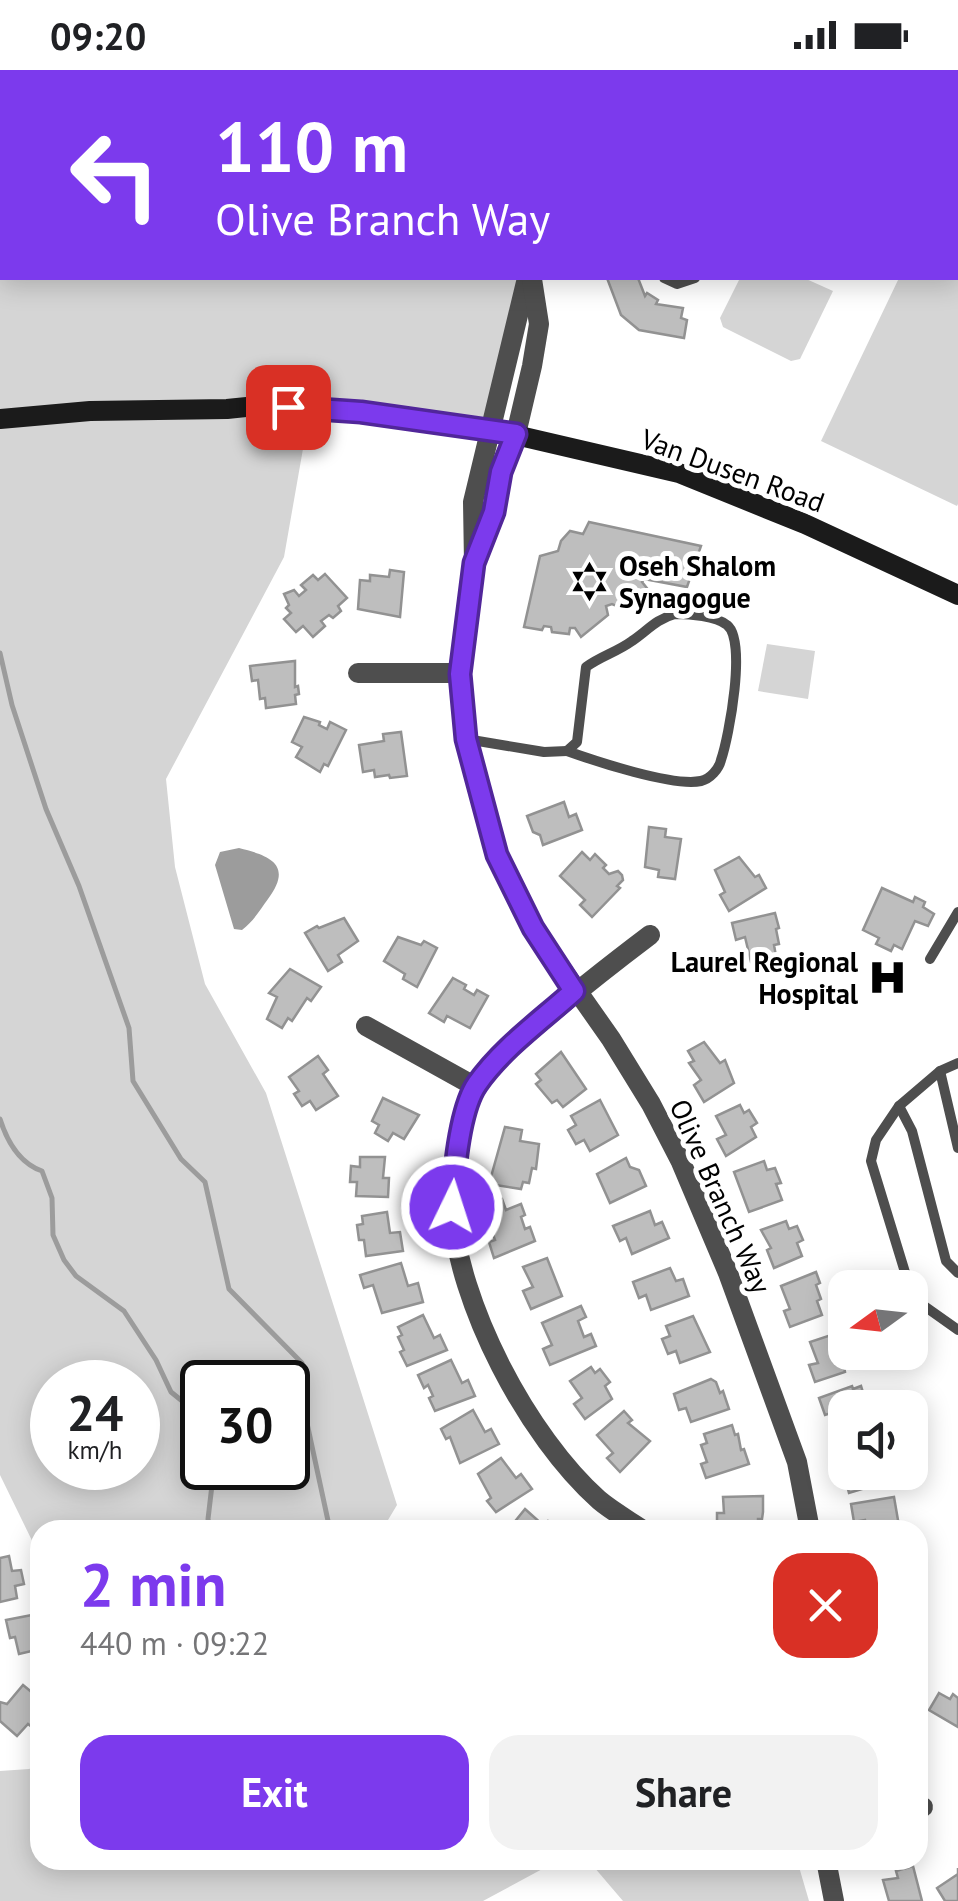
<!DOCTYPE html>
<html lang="en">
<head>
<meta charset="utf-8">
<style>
	body { margin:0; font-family:"PT Sans",sans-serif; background:#f2f2f2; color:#202124; height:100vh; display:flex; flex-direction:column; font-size:38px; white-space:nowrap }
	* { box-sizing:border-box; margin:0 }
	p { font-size:32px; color:#757577 }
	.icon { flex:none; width:55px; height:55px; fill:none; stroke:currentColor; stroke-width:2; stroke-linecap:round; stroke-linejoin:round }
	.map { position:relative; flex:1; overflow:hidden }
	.side { position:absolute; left:30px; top:1450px; width:898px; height:350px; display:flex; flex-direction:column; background:#fff; border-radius:30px; box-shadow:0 5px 25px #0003 }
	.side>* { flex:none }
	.guide { position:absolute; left:0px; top:0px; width:960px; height:210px; box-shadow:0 5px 25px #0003; background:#7c3aed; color:#fff; overflow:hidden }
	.needle { width:65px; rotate:255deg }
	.fabs { position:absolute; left:828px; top:1200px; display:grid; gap:20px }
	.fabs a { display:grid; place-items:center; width:100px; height:100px; border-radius:20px; background:#fff; box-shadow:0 5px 25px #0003; font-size:50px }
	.speed { position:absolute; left:30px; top:1290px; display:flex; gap:20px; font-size:50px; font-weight:700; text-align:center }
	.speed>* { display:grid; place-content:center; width:130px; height:130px; border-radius:50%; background:#fff; box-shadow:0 5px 25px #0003; line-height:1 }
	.speed small { font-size:25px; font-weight:400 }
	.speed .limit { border:5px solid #111; border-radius:15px; background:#fff; color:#111 }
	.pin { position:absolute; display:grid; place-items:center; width:85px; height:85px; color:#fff; margin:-42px; border-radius:20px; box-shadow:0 5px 15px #0006 }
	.me { position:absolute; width:110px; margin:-55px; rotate:4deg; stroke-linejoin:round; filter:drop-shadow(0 0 8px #0008) }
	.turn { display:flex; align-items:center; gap:35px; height:210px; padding:0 50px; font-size:45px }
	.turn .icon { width:130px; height:130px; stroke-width:2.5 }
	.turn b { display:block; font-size:70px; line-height:85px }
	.round { display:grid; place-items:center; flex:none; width:105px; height:105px; border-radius:30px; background:#f2f2f2 }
	.summary { display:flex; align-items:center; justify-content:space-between; height:170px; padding:0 50px }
	h1 { font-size:60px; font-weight:700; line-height:75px; color:#7c3aed }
	.button { display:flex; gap:20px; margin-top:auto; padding:20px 50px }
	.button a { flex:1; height:115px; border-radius:30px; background:#7c3aed; color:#fff; font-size:40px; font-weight:700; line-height:115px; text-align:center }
	.button a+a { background:#f2f2f2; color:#202124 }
	.status { display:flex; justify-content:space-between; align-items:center; height:70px; padding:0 50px; background:#fff; direction:ltr }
	.status svg { height:28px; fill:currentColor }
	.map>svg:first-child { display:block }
	.green { fill:#d5d5d5; fill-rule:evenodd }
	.water { fill:#9c9c9c }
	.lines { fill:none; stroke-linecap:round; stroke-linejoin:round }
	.stream { stroke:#9c9c9c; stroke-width:5 }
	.building { fill:#bebebe; stroke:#929292; stroke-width:2.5 }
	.service { stroke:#4e4e4e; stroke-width:10 }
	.minor { stroke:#4e4e4e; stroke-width:20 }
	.tertiary { stroke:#4e4e4e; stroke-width:20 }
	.secondary { stroke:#1b1b1b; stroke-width:20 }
	.route-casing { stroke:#51269a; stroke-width:25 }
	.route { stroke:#7c3aed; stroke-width:18 }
	.labels { text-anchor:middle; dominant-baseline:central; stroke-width:10; stroke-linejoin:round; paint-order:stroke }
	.street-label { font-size:28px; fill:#000; stroke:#fff }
	.poi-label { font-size:28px; font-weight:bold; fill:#000; stroke:#fff; text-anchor:start }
</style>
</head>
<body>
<div class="status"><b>09:20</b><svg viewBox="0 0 49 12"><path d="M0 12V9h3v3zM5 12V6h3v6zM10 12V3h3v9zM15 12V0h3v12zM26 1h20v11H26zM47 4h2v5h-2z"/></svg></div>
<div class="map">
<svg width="958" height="1831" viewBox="0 0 958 1831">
	<rect width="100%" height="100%" fill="#fff"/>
	<!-- green -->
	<g class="green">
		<path d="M0,0L67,2H2V208H527L490,359L310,339L284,487L166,709L175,797L205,914L266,1023L397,1435L382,1460H40V1487L0,1405ZM52,1312H138V1398H52ZM202,1312H288V1398H202Z"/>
		<path d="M958,81V434L957,436L821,371L899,208H958Z"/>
		<path d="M740,208H804L833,221L800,289L791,291L723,257L720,248Z"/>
		<path d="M767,574L815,581L808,629L758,621Z"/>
		<path d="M40,1695V1790H559L483,1831H0V1701L29,1699Z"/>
		<path d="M588,1790H797L809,1831H623Z"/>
	</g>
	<!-- water -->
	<path class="water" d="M239,778C271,786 293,795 268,829C260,840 253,852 242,860L234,859L215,795L220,782Z"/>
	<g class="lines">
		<!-- stream -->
		<g class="stream">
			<path d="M0,583L12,635L46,739L79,816L129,958L133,1011L181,1089L205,1112L229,1219L302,1293L299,1316L330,1460"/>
			<path d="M0,1049C7,1071 19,1093 42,1101L52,1128L53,1165L64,1190L76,1206L124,1241L156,1290L171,1322L202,1347"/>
			<path d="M210,1460L208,1449L214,1398"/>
		</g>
	</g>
	<!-- building -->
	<g class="building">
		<path d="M607,208H638L645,226L647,223L658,230L656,234L683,238L681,248L687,250L684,268L639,260L621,245Z"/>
		<path d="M589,452L701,476L687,517L644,509L642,512L650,522L646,526L619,537L612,534L606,536L608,545L581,567L575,558H570L569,564L552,562L551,557L544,556L542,560L524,557L540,486L558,481L561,471L570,461L583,464Z"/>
		<path d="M390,500L404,502L400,547L358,539L360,510L370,511V505L389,507Z"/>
		<path d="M325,504L347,528L338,536L341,541L333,548L329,545L321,551L325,556L313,567L303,556L296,562L284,549L291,543L286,538L289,535L284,524L294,520L299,526L306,520L301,515L313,505L318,510Z"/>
		<path d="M295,591V617L298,616L299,624L295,625L296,634L266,638L265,628L260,629L258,610L252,611L250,596Z"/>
		<path d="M304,647L320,652L319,655L327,659L330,652L346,660L328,696L324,694L320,702L296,687L302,677L292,672Z"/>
		<path d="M401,662L407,706L390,708L389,705L375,707L374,700L363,702L359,675L384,671L383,664Z"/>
		<path d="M564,732L569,747L576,744L582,760L543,775L540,765L533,762L527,746Z"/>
		<path d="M649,757L666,759L665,767L681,769L675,809L658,807L659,800L645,797Z"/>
		<path d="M582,782L590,790L595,784L606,795L603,798L609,804L618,801L622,805L623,810L617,816L620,818L592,847L580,835L585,830L560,806Z"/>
		<path d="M739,787L755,807L759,805L766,818L729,841L720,825L725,822L715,800Z"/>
		<path d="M882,818L913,832L915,827L925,832L923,837L934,844L928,856L915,851L902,879L894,875L891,881L876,874L879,868L863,860Z"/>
		<path d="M775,843L779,858L776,859L779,874L774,875L776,886L751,892L745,867L736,870L732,853Z"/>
		<path d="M344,848L358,871L338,885L342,892L328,901L305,863L317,856L319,858Z"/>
		<path d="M398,867L421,875L424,871L437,878L417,917L403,909L405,904L384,891Z"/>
		<path d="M290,899L321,917L311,931L307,928L292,951L288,948L282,958L267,949L277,927L269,923Z"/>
		<path d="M453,908L466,915L464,919L474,925L477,920L488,926L470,958L447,946L444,952L429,943Z"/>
		<path d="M704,972L720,993L725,990L734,1013L704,1032L694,1015L701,1010L689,993L694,991L688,981Z"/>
		<path d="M561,982L586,1019L563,1037L557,1030L552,1033L536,1014L541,1010L536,1004Z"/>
		<path d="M318,986L328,1000L323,1004L338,1026L316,1040L310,1031L302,1036L294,1024L299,1021L289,1007Z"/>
		<path d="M383,1028L419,1045L404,1069L393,1063L388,1071L375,1063L379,1055L372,1051Z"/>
		<path d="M600,1030L618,1065L590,1081L584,1070L576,1074L568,1060L576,1055L571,1046Z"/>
		<path d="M740,1035L744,1043L749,1040L757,1053L751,1057L756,1067L726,1086L717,1069L726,1065L716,1046Z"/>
		<path d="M505,1057L522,1060L520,1071L539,1074L536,1099L532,1098L529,1113L523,1112L521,1119L489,1114Z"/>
		<path d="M360,1087H385L383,1108H389L388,1127L356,1126L357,1112H350L351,1096L360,1097Z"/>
		<path d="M626,1088L630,1097L639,1100L646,1116L610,1133L597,1104Z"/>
		<path d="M764,1091L767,1100L775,1098L781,1113L776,1114L782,1130L749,1142L734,1102Z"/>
		<path d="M502,1129L506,1140L521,1134L525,1145L521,1147L525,1159L530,1157L535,1171L494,1188L489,1172L495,1170L486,1146L490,1144L486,1135Z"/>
		<path d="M650,1141L655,1155L662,1152L669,1168L632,1184L626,1168L620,1171L613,1156Z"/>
		<path d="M387,1142L390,1163L400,1162L403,1181L366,1186L364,1170H359L357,1155L363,1154L362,1146Z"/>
		<path d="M786,1151L789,1159L797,1156L803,1170L797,1173L802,1186L774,1198L767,1180L771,1178L761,1160Z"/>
		<path d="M547,1188L562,1226L531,1239L523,1221L533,1217L523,1197Z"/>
		<path d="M401,1193L408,1216L418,1213L423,1232L382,1243L373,1215L364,1218L360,1205Z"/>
		<path d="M670,1198L676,1211L683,1209L689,1226L651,1240L646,1225L639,1228L633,1212Z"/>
		<path d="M816,1202L820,1213L816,1215L821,1229L817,1231L822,1245L790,1257L784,1241L790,1239L781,1216Z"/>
		<path d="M581,1236L586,1247L578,1251L584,1267L591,1264L596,1276L550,1295L543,1279L552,1275L542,1253Z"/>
		<path d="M423,1245L434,1268L440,1265L447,1280L407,1296L400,1282L404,1280L398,1267L402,1265L398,1257Z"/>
		<path d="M693,1246L710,1282L680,1293L676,1281L668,1284L662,1269L670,1266L666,1256Z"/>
		<path d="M834,1264L836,1271L843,1269L848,1284L842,1286L845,1302L815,1312L809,1295L818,1293L810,1272Z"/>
		<path d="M451,1290L462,1313L468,1310L475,1326L435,1341L429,1328L433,1326L428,1315L424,1318L418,1305Z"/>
		<path d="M591,1297L595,1303L600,1299L610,1312L605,1316L612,1329L585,1349L574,1334L582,1328L570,1311Z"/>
		<path d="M711,1309L716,1312L720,1323L723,1321L729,1339L691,1352L686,1338L679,1340L674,1324Z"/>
		<path d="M852,1316L853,1319L861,1316L865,1329L861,1331L864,1338H845V1364L839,1366L831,1343L825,1345L819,1328Z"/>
		<path d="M473,1340L485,1362L491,1359L499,1374L460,1393L450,1367L446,1369L441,1359Z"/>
		<path d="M624,1341L632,1350L628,1353L650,1371L620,1402L607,1388L613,1383L597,1365Z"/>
		<path d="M732,1355L735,1365L738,1364L741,1380L744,1379L749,1394L706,1408L701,1394L707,1392L701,1375L707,1373L704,1364Z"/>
		<path d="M501,1388L516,1408L521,1404L532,1419L496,1442L487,1431L491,1428L478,1404Z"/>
		<path d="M876,1402L879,1414L849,1423L844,1404Z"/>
		<path d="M763,1426V1442L762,1449H758V1459H717V1443H724L723,1427Z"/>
		<path d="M894,1427L899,1456L908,1455L909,1460H867L865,1450L854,1452L851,1434Z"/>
		<path d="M525,1439L544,1456L548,1451L559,1460H508Z"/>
		<path d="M9,1486L12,1501L21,1500L24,1514L15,1516L17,1528L0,1532V1488Z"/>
		<path d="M32,1545L35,1556L40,1555V1579L19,1584L15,1567L10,1568L6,1550Z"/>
		<path d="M23,1615L40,1629L35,1641L40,1648L32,1657L28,1654L17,1666L0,1651V1632L7,1634Z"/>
		<path d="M939,1623L950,1629L953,1624L958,1628V1657L929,1640Z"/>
		<path d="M913,1796L922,1831H889L883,1810L898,1808L896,1801Z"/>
		<path d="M958,1798V1831H945L937,1818L958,1804Z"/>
	</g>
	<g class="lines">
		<!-- service -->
		<g class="service">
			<path d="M621,0L622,2"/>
			<path d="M664,208L677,214L695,208"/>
			<path d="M675,544C690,544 716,546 727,555C747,570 729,667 721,690C719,699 710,709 701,711C673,717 595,691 567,681L577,672L586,597C601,586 617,582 632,571C647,561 656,549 675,544Z"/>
			<path d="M466,669L544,682L567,681"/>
			<path d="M930,889L958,842"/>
			<path d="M958,993L940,1001L899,1036L876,1070L871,1091L908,1212L920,1233L958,1260"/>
			<path d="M940,1001L958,1078"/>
			<path d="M899,1036L912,1061L946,1191L958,1203"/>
		</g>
		<!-- minor -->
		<g class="minor">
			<path d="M443,0L446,2"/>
			<path d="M804,0L805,2"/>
			<path d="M200,2L201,0"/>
			<path d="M358,603H459"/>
			<path d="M366,956L474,1016"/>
			<path d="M643,1460C628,1450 612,1441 599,1430C528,1367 457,1233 452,1138C450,1100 459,1054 474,1019C482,1000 504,983 520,970C562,933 605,899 650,865"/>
			<path d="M918,1740L923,1737"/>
		</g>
		<!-- tertiary -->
		<g class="tertiary">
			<path d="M509,2L513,0"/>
			<path d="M527,208L473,432L474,493L459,603L465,669L497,785L533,858L611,969L651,1034L681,1092L728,1203L797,1392L810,1460"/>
			<path d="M478,481L493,442L501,402L516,364L532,296L539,254L532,209"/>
			<path d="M826,1790L834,1831"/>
		</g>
		<!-- secondary -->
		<path class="secondary" d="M0,349L90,341L227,339L266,335L361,342L490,359L679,403L805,454L958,525"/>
	</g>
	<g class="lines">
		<defs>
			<path id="route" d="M288,337L361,342L516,364L501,402L494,442L474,493L460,604L466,669L497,785L533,858L574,921C542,950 502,978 477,1014C459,1040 454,1104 452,1137"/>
		</defs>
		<!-- route casing -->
		<use href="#route" class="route-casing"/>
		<!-- route -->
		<use href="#route" class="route"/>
	</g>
	<!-- icons -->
	<defs>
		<symbol id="synagogue-bare" viewBox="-9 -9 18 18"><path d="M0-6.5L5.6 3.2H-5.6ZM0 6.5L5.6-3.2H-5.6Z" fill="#000" stroke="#fff" stroke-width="2.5" paint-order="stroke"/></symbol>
		<symbol id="hospital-bare" viewBox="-9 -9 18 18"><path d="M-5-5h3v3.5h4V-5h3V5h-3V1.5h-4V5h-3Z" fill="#000" stroke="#fff" stroke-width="2.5" paint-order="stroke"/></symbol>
	</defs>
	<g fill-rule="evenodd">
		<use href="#synagogue-bare" x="562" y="484" width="55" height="55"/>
		<use href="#hospital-bare" x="860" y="880" width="55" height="55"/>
	</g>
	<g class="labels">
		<!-- street labels -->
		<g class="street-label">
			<text transform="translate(733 400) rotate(20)">Van Dusen Road</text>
			<text transform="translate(721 1126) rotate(66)">Olive Branch Way</text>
		</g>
		<!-- poi labels -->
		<g class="poi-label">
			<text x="619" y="495">Oseh Shalom<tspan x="619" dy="32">Synagogue</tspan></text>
			<text x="858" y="891" text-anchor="end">Laurel Regional<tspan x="858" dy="32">Hospital</tspan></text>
		</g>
	</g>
</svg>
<div class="fabs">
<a><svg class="needle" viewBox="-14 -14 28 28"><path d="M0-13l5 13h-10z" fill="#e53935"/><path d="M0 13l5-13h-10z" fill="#757577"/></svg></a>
<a><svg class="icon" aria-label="sound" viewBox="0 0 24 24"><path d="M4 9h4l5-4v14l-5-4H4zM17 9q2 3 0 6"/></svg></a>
</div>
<div class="speed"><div>24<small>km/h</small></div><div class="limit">30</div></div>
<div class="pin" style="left:288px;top:337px;background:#d93025"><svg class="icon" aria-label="arrive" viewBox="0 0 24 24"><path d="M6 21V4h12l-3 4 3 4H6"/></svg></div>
<svg class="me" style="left:452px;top:1137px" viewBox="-20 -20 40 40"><circle r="17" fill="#7c3aed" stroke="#fff" stroke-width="3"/><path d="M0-11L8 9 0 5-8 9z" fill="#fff"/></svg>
<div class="guide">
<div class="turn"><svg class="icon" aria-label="left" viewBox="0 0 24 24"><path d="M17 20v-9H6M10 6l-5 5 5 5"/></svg><div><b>110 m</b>Olive Branch Way</div></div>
</div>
<section class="side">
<div class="summary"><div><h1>2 min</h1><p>440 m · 09:22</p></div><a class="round" style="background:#d93025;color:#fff"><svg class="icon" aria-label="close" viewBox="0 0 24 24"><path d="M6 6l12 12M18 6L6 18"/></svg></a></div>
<div class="button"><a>Exit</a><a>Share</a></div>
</section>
</div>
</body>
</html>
